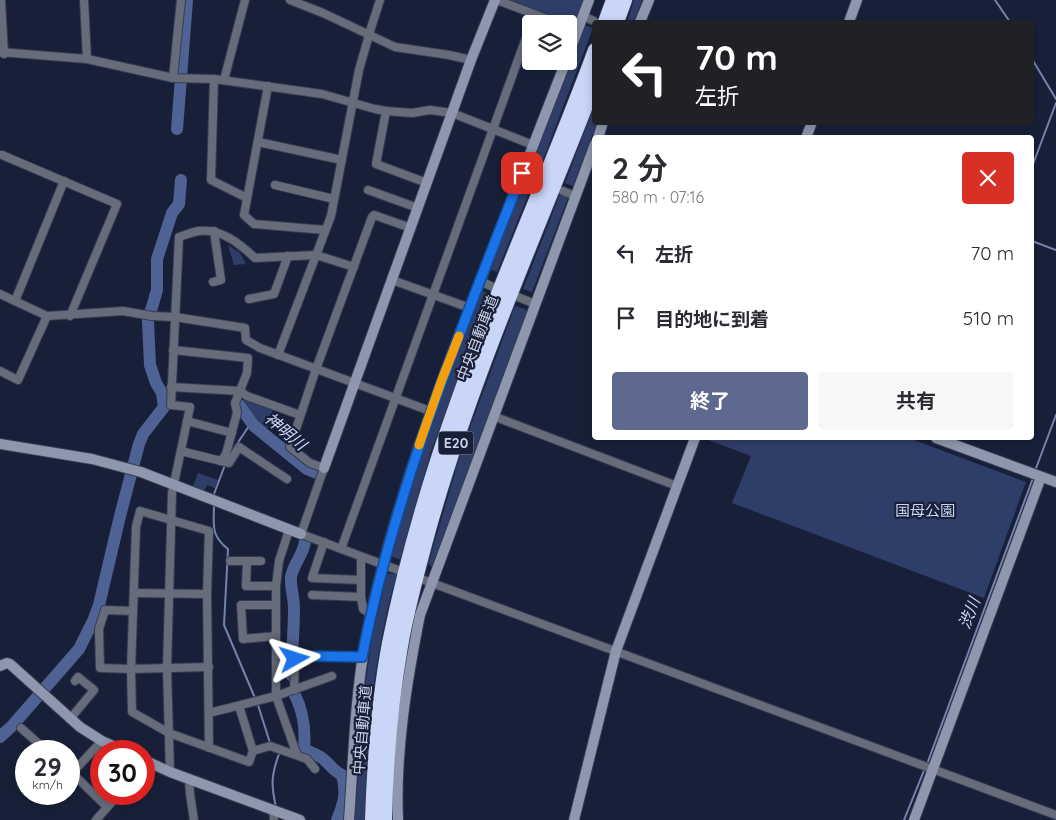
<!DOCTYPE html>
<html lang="ja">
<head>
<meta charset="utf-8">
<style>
	body { margin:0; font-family:Quicksand,"Noto Sans JP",sans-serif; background:#f7f7f7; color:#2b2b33; height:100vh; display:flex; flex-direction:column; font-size:19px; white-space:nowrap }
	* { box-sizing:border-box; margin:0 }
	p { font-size:16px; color:#7c7c81 }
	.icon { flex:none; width:28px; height:28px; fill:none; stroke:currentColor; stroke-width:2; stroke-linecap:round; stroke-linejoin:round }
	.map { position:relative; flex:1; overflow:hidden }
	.panel { position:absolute; left:592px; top:135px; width:442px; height:305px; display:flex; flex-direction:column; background:#fff; border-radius:5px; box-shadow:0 2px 8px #0003 }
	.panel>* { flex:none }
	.banner { position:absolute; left:592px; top:20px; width:442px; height:105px; border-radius:5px; box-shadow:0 2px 8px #0003; background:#202124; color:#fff; overflow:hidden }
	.controls { position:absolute; left:522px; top:15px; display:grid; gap:10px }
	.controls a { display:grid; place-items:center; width:55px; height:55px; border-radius:5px; background:#fff; box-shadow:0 2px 8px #0003; font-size:25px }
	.speed { position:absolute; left:15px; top:740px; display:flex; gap:10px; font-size:25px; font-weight:700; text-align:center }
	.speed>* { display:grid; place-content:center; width:65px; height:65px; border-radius:50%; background:#fff; box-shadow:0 2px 8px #0003; line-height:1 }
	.speed small { font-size:12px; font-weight:400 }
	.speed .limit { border:8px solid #d22; background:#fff; color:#111 }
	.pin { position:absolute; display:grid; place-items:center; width:42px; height:42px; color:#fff; margin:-21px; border-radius:10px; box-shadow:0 2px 8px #0006 }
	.me { position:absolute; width:55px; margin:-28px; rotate:84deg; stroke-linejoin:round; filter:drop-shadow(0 0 4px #0008) }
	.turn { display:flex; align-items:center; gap:18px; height:105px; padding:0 20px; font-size:22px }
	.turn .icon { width:65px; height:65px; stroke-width:2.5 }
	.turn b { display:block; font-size:35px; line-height:42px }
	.round { display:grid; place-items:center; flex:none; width:52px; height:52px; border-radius:5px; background:#f7f7f7 }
	.headline { display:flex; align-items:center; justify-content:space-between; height:85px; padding:0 20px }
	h1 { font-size:30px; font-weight:700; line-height:38px }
	.action { display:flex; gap:10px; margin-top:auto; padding:10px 20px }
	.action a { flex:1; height:58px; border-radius:5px; background:#5d698e; color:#fff; font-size:20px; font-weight:700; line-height:58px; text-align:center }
	.action a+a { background:#f7f7f7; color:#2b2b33 }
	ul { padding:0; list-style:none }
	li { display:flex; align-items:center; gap:15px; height:65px; padding:0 20px }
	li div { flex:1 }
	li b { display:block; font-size:19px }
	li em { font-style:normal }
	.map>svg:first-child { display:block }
	.green { fill:#2f3e69 }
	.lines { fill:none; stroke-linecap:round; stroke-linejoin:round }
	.stream { stroke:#7484ac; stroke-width:2 }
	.river { stroke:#4f6294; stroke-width:12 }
	.street-casing { stroke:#353c54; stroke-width:10 }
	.secondary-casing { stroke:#353c54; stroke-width:12 }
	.highway-casing { stroke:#353c54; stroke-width:16 }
	.street { stroke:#676c7a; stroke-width:8 }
	.secondary { stroke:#8e97ad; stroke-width:10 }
	.highway { stroke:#c9d6f8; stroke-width:14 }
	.route-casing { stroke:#114b97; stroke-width:12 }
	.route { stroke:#1a73e8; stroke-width:9 }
	.slow { stroke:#f59e0b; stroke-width:9 }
	.labels { text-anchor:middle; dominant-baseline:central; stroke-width:4.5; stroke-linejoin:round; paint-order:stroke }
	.shield { fill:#182039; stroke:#959db0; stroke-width:1 }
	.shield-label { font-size:14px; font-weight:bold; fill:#cbd2e3 }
	.street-label { font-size:15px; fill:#cbd2e3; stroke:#182039 }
	.park-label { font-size:15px; fill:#c8d5f4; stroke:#182039 }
	.water-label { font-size:16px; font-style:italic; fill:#ccd8f8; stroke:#182039 }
</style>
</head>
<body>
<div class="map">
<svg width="1056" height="820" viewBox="0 0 1056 820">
	<rect width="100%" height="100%" fill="#182039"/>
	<!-- green -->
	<g class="green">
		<path d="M506,0H585L576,25Z"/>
		<path d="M634,0H642L634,22H627Z"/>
		<path d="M585,25L593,28L538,173L531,164Z"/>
		<path d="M595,104V122L597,123L573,186L565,183Z"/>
		<path d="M525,181L533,183L497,272L490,269Z"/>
		<path d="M560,194L568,198L532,292L523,289Z"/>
		<path d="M228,245L240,253L246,264L234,265Z"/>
		<path d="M481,290L490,294L431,451L401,560L390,556L423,446Z"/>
		<path d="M515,306L528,310L433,567L428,564L462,449Z"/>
		<path d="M244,399L273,410L265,434L255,425L241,406Z"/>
		<path d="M703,438H909L1026,482L984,598L732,503L751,456Z"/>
		<path d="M198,473L218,480L215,488L207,485L203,493L192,489Z"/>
		<path d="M397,573C381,628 372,686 368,743C366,769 366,795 366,820H355L363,701L372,638L387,574Z"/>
	</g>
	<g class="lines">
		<!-- stream -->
		<g class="stream">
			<path d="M995,0L1010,22"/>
			<path d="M1032,59L1056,99"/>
			<path d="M1032,167L1056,103"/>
			<path d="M1032,241L1056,250"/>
			<path d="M229,456L251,423"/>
			<path d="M1035,471L1056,415"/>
			<path d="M214,494L225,465"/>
			<path d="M214,505C214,524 210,535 228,549L224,625L255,698"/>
			<path d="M258,705L270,743"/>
			<path d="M927,764L1033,478"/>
			<path d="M276,807C271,785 271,776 279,754"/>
			<path d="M904,820L925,768"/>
		</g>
		<!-- river -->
		<g class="river">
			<path d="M177,129L187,0"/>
			<path d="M239,405L254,426L307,469L319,474"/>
			<path d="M291,675C292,652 294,630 294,608C294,597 290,587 291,577C293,564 304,554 305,541"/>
			<path d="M294,693C303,711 306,727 304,748C310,753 317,754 322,758C330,764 333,771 342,775C347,793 344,803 337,820"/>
			<path d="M0,737L12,726L79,649L93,621L99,605L120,516L139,444L143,434L164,407L162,393L156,383L150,365L148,321L157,290V259L172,213L179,204L181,180"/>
		</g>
		<defs>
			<g id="street">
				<path d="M1,0L4,54"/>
				<path d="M84,0L87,59"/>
				<path d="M290,0L323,13L395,47L449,55L471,60"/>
				<path d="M497,0L560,24"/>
				<path d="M583,16L594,21"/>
				<path d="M0,52L87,59L173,78L214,79L322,94L375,109L386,111L412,113L430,110L452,113L533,145"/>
				<path d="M173,78L181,0"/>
				<path d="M214,79L211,180L247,198"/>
				<path d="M224,80L245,0"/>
				<path d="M268,86L244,215L254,224L325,230"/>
				<path d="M386,111L376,164L427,183"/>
				<path d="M258,142L342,160"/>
				<path d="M2,155L117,204L70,316"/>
				<path d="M522,173L534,178"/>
				<path d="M275,185L334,199"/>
				<path d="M368,190L418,208"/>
				<path d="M563,191L575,196"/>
				<path d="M392,280L470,308"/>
				<path d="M480,281L493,287"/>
				<path d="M213,282L221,280L214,231"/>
				<path d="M0,294L47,316L123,311L152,316L175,317L245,328L246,340L260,348L430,411"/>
				<path d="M518,297L535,304"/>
				<path d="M249,299L274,294L288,256"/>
				<path d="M15,301L64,181"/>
				<path d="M173,350L248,358L247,373L235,403L237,413L226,454L221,461L181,451"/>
				<path d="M278,355L331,216L359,70L371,28L380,0"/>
				<path d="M0,371L18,380L47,316"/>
				<path d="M171,387L240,391L247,396L300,415"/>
				<path d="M493,416L677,486"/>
				<path d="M187,421L232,433"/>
				<path d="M221,461L229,463L239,447L287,479"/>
				<path d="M289,530L279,561L276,586V696L297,755"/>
				<path d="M324,542L312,578L361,580"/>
				<path d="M341,549L531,24"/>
				<path d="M361,557V597L363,609L371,614"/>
				<path d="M230,561H247L246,586H276"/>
				<path d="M247,561H261"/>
				<path d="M398,570L301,534L324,468L310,463L290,447L316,369L372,217L374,215L411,228"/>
				<path d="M424,580L1056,815"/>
				<path d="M134,593L207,594"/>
				<path d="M312,595L361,597"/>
				<path d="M133,611L105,610L99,629L100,668L131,669L209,667"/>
				<path d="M276,636L243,639L241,605H276"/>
				<path d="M294,690L295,659L307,656L363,657"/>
				<path d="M239,706L253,751"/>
				<path d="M209,713L276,696L332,676"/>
				<path d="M70,719L94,690L78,677L75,681"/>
				<path d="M21,728L47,751"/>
				<path d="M209,748L207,594L209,531L140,511L136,527L131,669L132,712L169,733L249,762L253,751L270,746L307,759L315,769"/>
				<path d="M69,770L107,807"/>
				<path d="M170,772L167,668L172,493L190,407L171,405L179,237C185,235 192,232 199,231C221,228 240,244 255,258L316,255L354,267"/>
				<path d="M144,774L152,764"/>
				<path d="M70,775L102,741"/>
				<path d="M189,779L190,794L194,820"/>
				<path d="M273,809L274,820"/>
				<path d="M96,820L119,794"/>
			</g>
			<g id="secondary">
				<path d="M640,22L649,0"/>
				<path d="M849,22L857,0"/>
				<path d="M569,53L589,0"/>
				<path d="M598,138L603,122"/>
				<path d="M806,138L812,122"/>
				<path d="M936,438L1056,482"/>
				<path d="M0,444L92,459L141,472L301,534"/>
				<path d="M324,468L471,60L495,0"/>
				<path d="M0,666L7,663L10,664L80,727L102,741L125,751"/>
				<path d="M144,760L170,772L300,820"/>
				<path d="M349,820C354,751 355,681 371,614C397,498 439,387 482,277C510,205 538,133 566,61"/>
				<path d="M398,820C395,753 407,680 420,615L595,144"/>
				<path d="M574,820L616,651L695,438"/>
				<path d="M914,820L1041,477"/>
			</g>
			<g id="highway">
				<path d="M605,22L613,0"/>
				<path d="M617,22L625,0"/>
				<path d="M372,820C374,761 378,701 389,643C406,559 430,477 459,397C500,280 552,167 595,50"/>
				<path d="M385,820C386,762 391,704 401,646C408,606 419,566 430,526C473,374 538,230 595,83"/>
			</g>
		</defs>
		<!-- street casing -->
		<use href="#street" class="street-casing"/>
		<!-- secondary casing -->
		<use href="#secondary" class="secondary-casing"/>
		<!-- highway casing -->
		<use href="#highway" class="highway-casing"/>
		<!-- street -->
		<use href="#street" class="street"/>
		<!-- secondary -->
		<use href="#secondary" class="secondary"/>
		<!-- highway -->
		<use href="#highway" class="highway"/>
	</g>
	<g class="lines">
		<defs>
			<path id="route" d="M295,659L307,656L362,657C395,489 460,332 522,173"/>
		</defs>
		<!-- route casing -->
		<use href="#route" class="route-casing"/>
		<!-- route -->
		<use href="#route" class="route"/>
		<!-- slow -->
		<path class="slow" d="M419,445L441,382L459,336"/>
	</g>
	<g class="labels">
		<!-- shield labels -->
		<rect class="shield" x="438.5" y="431.5" width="35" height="23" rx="4"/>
		<g class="shield-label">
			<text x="456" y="443">E20</text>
		</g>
		<!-- street labels -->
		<g class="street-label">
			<text transform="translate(477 338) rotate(-69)">中央自動車道</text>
			<text transform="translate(362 730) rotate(-85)">中央自動車道</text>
		</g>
		<!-- park labels -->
		<g class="park-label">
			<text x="925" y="510">国母公園</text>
		</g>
		<!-- water labels -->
		<g class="water-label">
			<text transform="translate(286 431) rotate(40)">神明川</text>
			<text transform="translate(969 613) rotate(-69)">渋川</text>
		</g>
	</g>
</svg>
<div class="controls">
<a><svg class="icon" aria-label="layers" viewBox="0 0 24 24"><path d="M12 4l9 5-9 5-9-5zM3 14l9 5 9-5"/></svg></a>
</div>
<div class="speed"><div>29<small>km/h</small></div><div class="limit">30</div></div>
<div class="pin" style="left:522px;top:173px;background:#d93025"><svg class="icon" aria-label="arrive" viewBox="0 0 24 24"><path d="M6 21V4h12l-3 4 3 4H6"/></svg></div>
<svg class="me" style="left:295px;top:659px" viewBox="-20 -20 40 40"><path d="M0-17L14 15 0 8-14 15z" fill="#1a73e8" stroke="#fff" stroke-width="4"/></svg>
<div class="banner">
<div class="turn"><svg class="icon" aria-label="left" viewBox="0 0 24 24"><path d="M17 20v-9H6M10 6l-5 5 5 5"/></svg><div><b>70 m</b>左折</div></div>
</div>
<section class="panel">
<div class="headline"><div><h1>2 分</h1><p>580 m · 07:16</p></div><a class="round" style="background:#d93025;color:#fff"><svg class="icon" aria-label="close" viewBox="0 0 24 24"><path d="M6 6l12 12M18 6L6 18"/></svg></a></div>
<ul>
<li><svg class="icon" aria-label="left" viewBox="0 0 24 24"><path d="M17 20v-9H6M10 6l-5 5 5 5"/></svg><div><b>左折</b></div><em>70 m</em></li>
<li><svg class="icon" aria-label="arrive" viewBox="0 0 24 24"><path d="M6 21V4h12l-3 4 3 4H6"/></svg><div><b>目的地に到着</b></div><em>510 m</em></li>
</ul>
<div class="action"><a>終了</a><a>共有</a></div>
</section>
</div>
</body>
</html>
